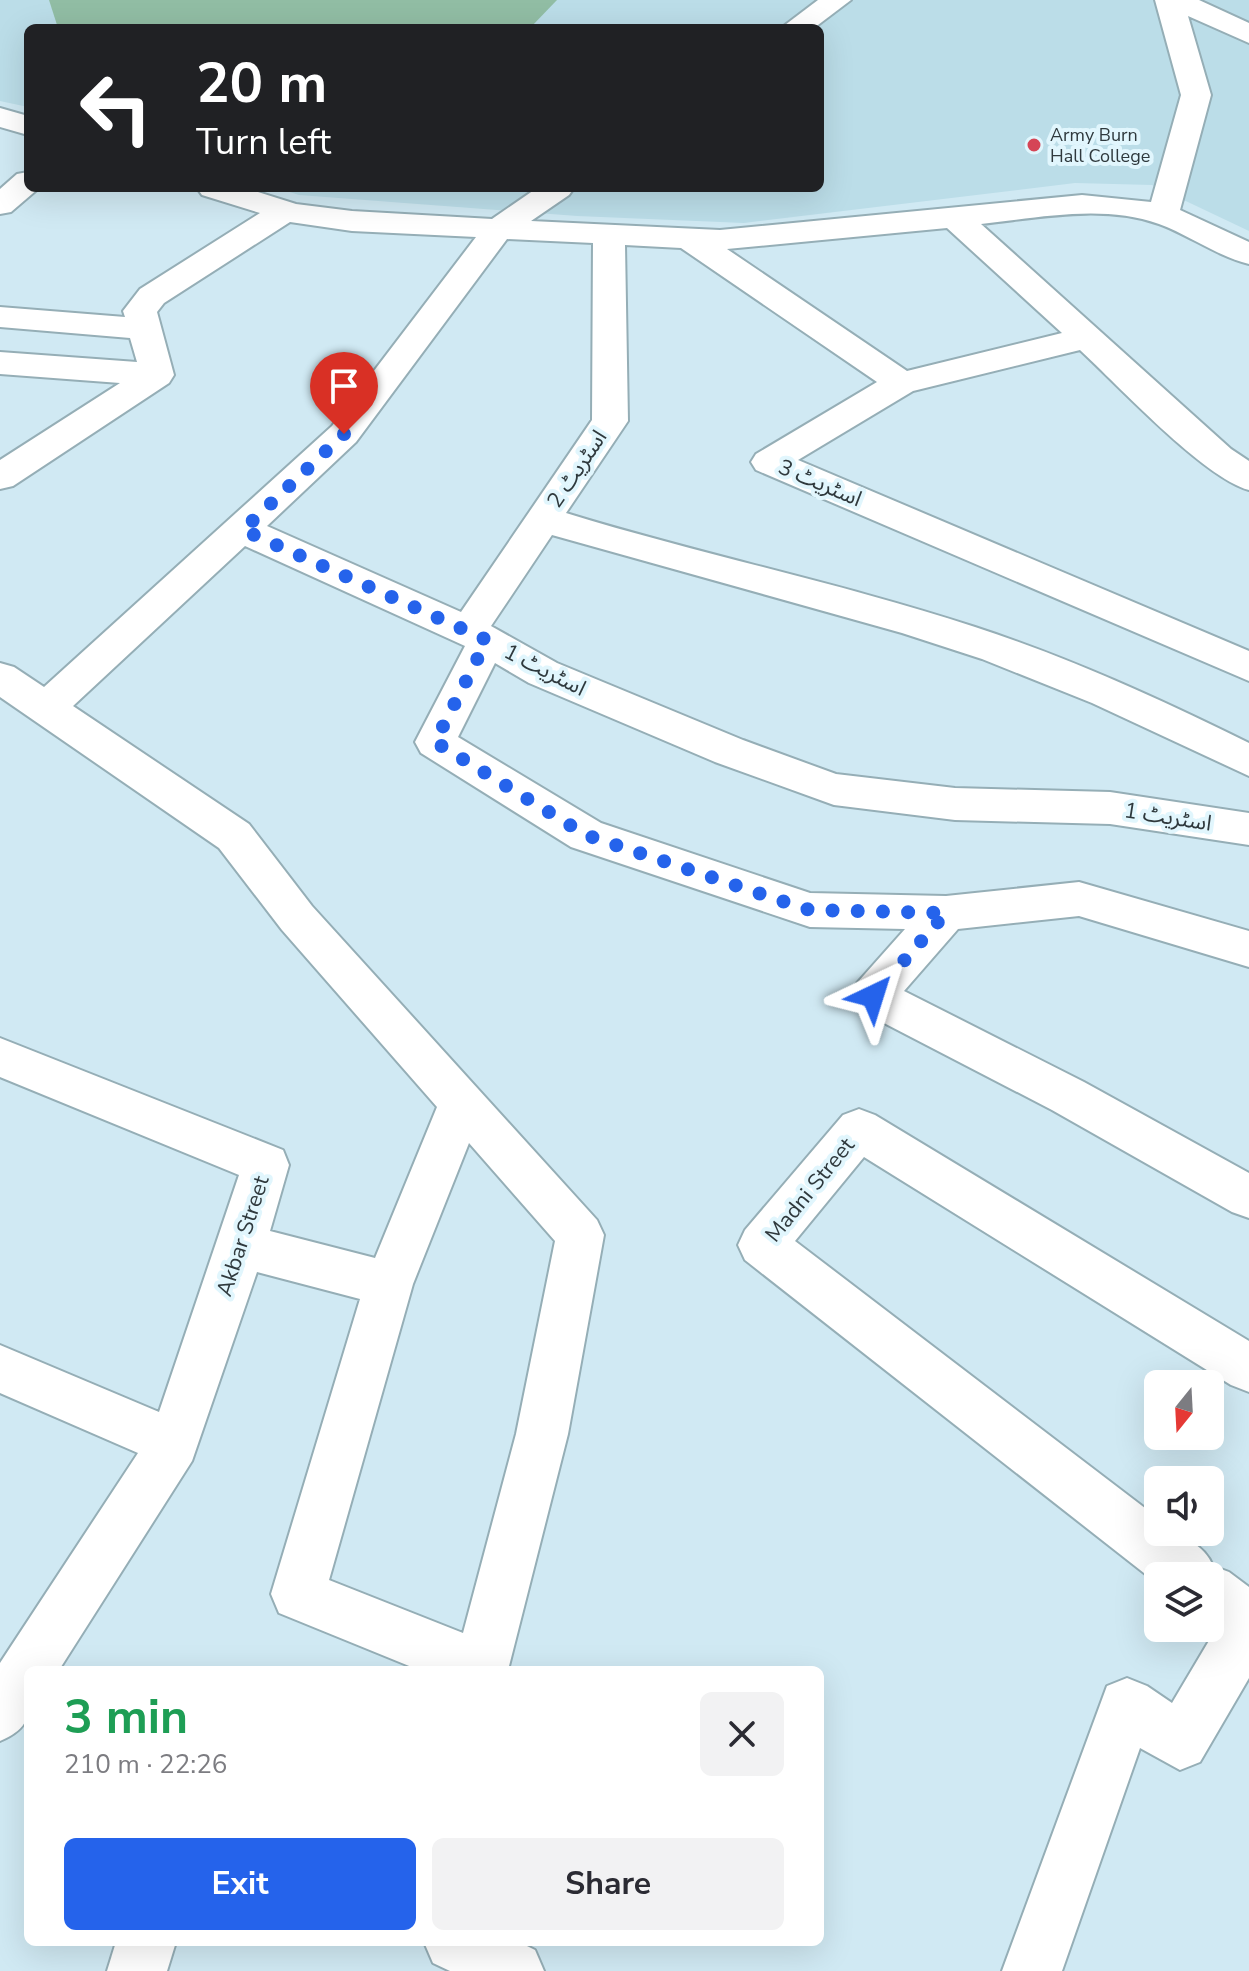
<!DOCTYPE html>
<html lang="en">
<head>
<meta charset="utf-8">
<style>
	body { margin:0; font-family:"Nunito Sans","Noto Sans Arabic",sans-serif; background:#f2f2f3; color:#2b2b33; height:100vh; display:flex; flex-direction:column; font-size:30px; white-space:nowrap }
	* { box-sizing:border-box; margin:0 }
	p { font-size:26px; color:#7c7c81 }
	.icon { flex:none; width:44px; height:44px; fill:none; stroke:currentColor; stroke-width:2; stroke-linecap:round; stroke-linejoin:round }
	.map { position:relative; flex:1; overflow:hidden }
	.details { position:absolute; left:24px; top:1666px; width:800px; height:280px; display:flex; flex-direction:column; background:#fff; border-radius:12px; box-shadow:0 8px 32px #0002 }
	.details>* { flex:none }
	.top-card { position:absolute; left:24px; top:24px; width:800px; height:168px; border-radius:12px; box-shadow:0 8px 32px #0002; background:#202124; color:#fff; overflow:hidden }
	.needle { width:52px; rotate:198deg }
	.tools { position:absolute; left:1144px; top:1370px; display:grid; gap:16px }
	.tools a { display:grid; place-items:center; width:80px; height:80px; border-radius:12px; background:#fff; box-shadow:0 8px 32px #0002; font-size:40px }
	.pin { position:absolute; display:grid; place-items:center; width:68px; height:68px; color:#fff; margin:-82px -34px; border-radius:50% 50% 50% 0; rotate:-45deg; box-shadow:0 0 8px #0007 }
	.pin .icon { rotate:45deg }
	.me { position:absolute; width:88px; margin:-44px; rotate:41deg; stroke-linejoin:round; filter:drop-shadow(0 0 6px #0008) }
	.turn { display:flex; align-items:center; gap:28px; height:168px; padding:0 40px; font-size:36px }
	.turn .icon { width:104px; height:104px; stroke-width:2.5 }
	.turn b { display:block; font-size:56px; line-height:68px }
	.round { display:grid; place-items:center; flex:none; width:84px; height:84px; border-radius:12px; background:#f2f2f3 }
	.overview { display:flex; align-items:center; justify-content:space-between; height:136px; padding:0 40px }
	h1 { font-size:48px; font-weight:700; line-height:60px; color:#1e9e55 }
	.button { display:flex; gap:16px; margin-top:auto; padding:16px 40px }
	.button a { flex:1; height:92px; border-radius:12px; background:#2563eb; color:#fff; font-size:32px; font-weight:700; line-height:92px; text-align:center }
	.button a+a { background:#f2f2f3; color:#2b2b33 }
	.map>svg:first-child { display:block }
	.built { fill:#bbdde8 }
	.green { fill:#91bda4 }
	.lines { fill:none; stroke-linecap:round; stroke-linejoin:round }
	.minor-casing { stroke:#95aeb6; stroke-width:4 }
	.minor { fill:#fff; fill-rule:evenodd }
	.route { stroke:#2563eb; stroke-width:14; stroke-dasharray:0 25.2 }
	.poi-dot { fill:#d54556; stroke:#e1f6fd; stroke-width:3 }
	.labels { text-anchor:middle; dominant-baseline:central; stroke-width:8; stroke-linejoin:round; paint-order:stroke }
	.far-poi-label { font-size:18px; fill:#2f393d; stroke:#e1f6fd; text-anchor:start }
	.street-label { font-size:22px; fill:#2f393d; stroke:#e1f6fd }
</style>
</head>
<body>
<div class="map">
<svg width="1249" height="1971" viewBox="0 0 1249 1971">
	<rect width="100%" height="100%" fill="#d0e9f3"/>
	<!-- built -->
	<path class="built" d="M0,0H1249V231L1152,185L1075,183L744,223L577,216L299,195L277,188H820V28H28V107L0,101Z"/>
	<!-- green -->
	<path class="green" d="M49,0H557L530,28H58Z"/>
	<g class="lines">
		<defs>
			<g id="minor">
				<path d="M818,0H851L814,28H781Z"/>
				<path d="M1155,0H1199L1249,23V43L1188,16L1211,95L1180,210L1249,242V264C1217,256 1189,235 1159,224C1102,204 1039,218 981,224L1231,449L1249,461V490C1204,478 1118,385 1080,350L913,391L798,460L1249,651V681L756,470L751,462L756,454L877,382L681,248L625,245L628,421L566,513C702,555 841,583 975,627C1070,658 1160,699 1249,743V776L1092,703L982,659L902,633L552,535L491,626L557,663L743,740L836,774L955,788L1110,792L1249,813V845L1110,824L955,820L834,805L715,762L529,683L495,663L458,737L601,823L810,893L946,896L1079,882L1249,931V967L1079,916L958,929L904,991L1084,1082L1249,1173V1218L1232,1212L1052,1110L857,1009L851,996L857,983L905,929L810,927L571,847L421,753L415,742L465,646L245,546L73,706L249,824L312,906L597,1220L604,1235L568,1434L508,1670H419L279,1613L271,1594L360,1299L257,1272L192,1461L59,1670H28C28,1706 38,1725 0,1741V1663L138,1453L0,1393V1345L159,1412L239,1175L0,1077V1038L283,1150L289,1165L270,1231L375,1258L437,1107L282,930L219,848L0,697V663L14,667L44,687L332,426L476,237L352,231L290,222L164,303L157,312L174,375L169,383L13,486L0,489V460L120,383L0,374V352L137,362L130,338L0,327V307L125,317L123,311L140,289L260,213L202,195L197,188H245L296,204L352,211L492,219L537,188H574L569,195L531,221L720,230L1082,195L1151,202L1181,95ZM947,228L1062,333L907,371L727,249ZM507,239L593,243L592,420L461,612L267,526L356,442ZM469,1143L555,1241L516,1434L463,1633L329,1580L413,1284Z"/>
				<path d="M0,108L28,116V135L0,127Z"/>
				<path d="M28,172V188H39L11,212L0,214V189L17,174Z"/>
				<path d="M859,1109L875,1115L1249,1341V1392L1231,1385L864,1157L795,1241L1158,1518V1532C1179,1532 1205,1545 1213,1566L1229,1572L1249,1587V1678L1200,1762L1180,1770L1140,1748L1062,1971H1002L1107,1686L1127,1678L1147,1686L1172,1703L1216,1629L1210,1625V1576H1158V1584L745,1260L738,1245L745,1230L843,1115Z"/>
				<path d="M116,1942H176L167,1971H107Z"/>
				<path d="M424,1942H519L535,1950L544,1971H450L433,1963Z"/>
			</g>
		</defs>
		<!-- minor casing -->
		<use href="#minor" class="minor-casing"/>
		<!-- minor -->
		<use href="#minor" class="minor"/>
	</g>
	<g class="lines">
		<!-- route -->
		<path class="route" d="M344,434L243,530L487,640L435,742L586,835L782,901L810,910L946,913L873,996"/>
	</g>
	<!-- markers -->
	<circle class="poi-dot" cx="1034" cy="145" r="8"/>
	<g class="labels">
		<!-- far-poi labels -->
		<g class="far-poi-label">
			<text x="1050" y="135">Army Burn<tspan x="1050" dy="21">Hall College</tspan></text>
		</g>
		<!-- street labels -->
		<g class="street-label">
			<text transform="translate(577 469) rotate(-56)">اسٹریٹ 2</text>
			<text transform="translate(820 483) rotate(23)">اسٹریٹ 3</text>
			<text transform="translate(545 670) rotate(27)">اسٹریٹ 1</text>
			<text transform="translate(1168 817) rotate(9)">اسٹریٹ 1</text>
			<text transform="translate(810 1190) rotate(-51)">Madni Street</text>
			<text transform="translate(243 1236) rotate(-72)">Akbar Street</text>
		</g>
	</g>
</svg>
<div class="tools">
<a><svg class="needle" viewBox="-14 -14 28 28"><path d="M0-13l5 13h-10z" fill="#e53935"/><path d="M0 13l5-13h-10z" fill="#7c7c81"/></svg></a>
<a><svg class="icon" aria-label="sound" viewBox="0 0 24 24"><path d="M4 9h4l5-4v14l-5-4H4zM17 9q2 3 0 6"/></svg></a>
<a><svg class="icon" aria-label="layers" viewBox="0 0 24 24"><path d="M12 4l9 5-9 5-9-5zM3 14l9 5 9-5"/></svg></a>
</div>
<div class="pin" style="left:344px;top:434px;background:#d93025"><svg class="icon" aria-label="arrive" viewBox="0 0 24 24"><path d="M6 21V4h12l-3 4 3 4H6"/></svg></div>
<svg class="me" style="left:873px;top:996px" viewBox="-20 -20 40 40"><path d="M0-17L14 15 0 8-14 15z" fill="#2563eb" stroke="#fff" stroke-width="4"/></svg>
<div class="top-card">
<div class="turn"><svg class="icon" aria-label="left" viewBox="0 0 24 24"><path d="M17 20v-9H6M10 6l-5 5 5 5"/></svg><div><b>20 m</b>Turn left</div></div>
</div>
<section class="details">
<div class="overview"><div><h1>3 min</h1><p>210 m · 22:26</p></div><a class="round"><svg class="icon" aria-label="close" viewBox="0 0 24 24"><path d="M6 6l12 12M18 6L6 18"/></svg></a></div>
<div class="button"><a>Exit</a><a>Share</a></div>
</section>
</div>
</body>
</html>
